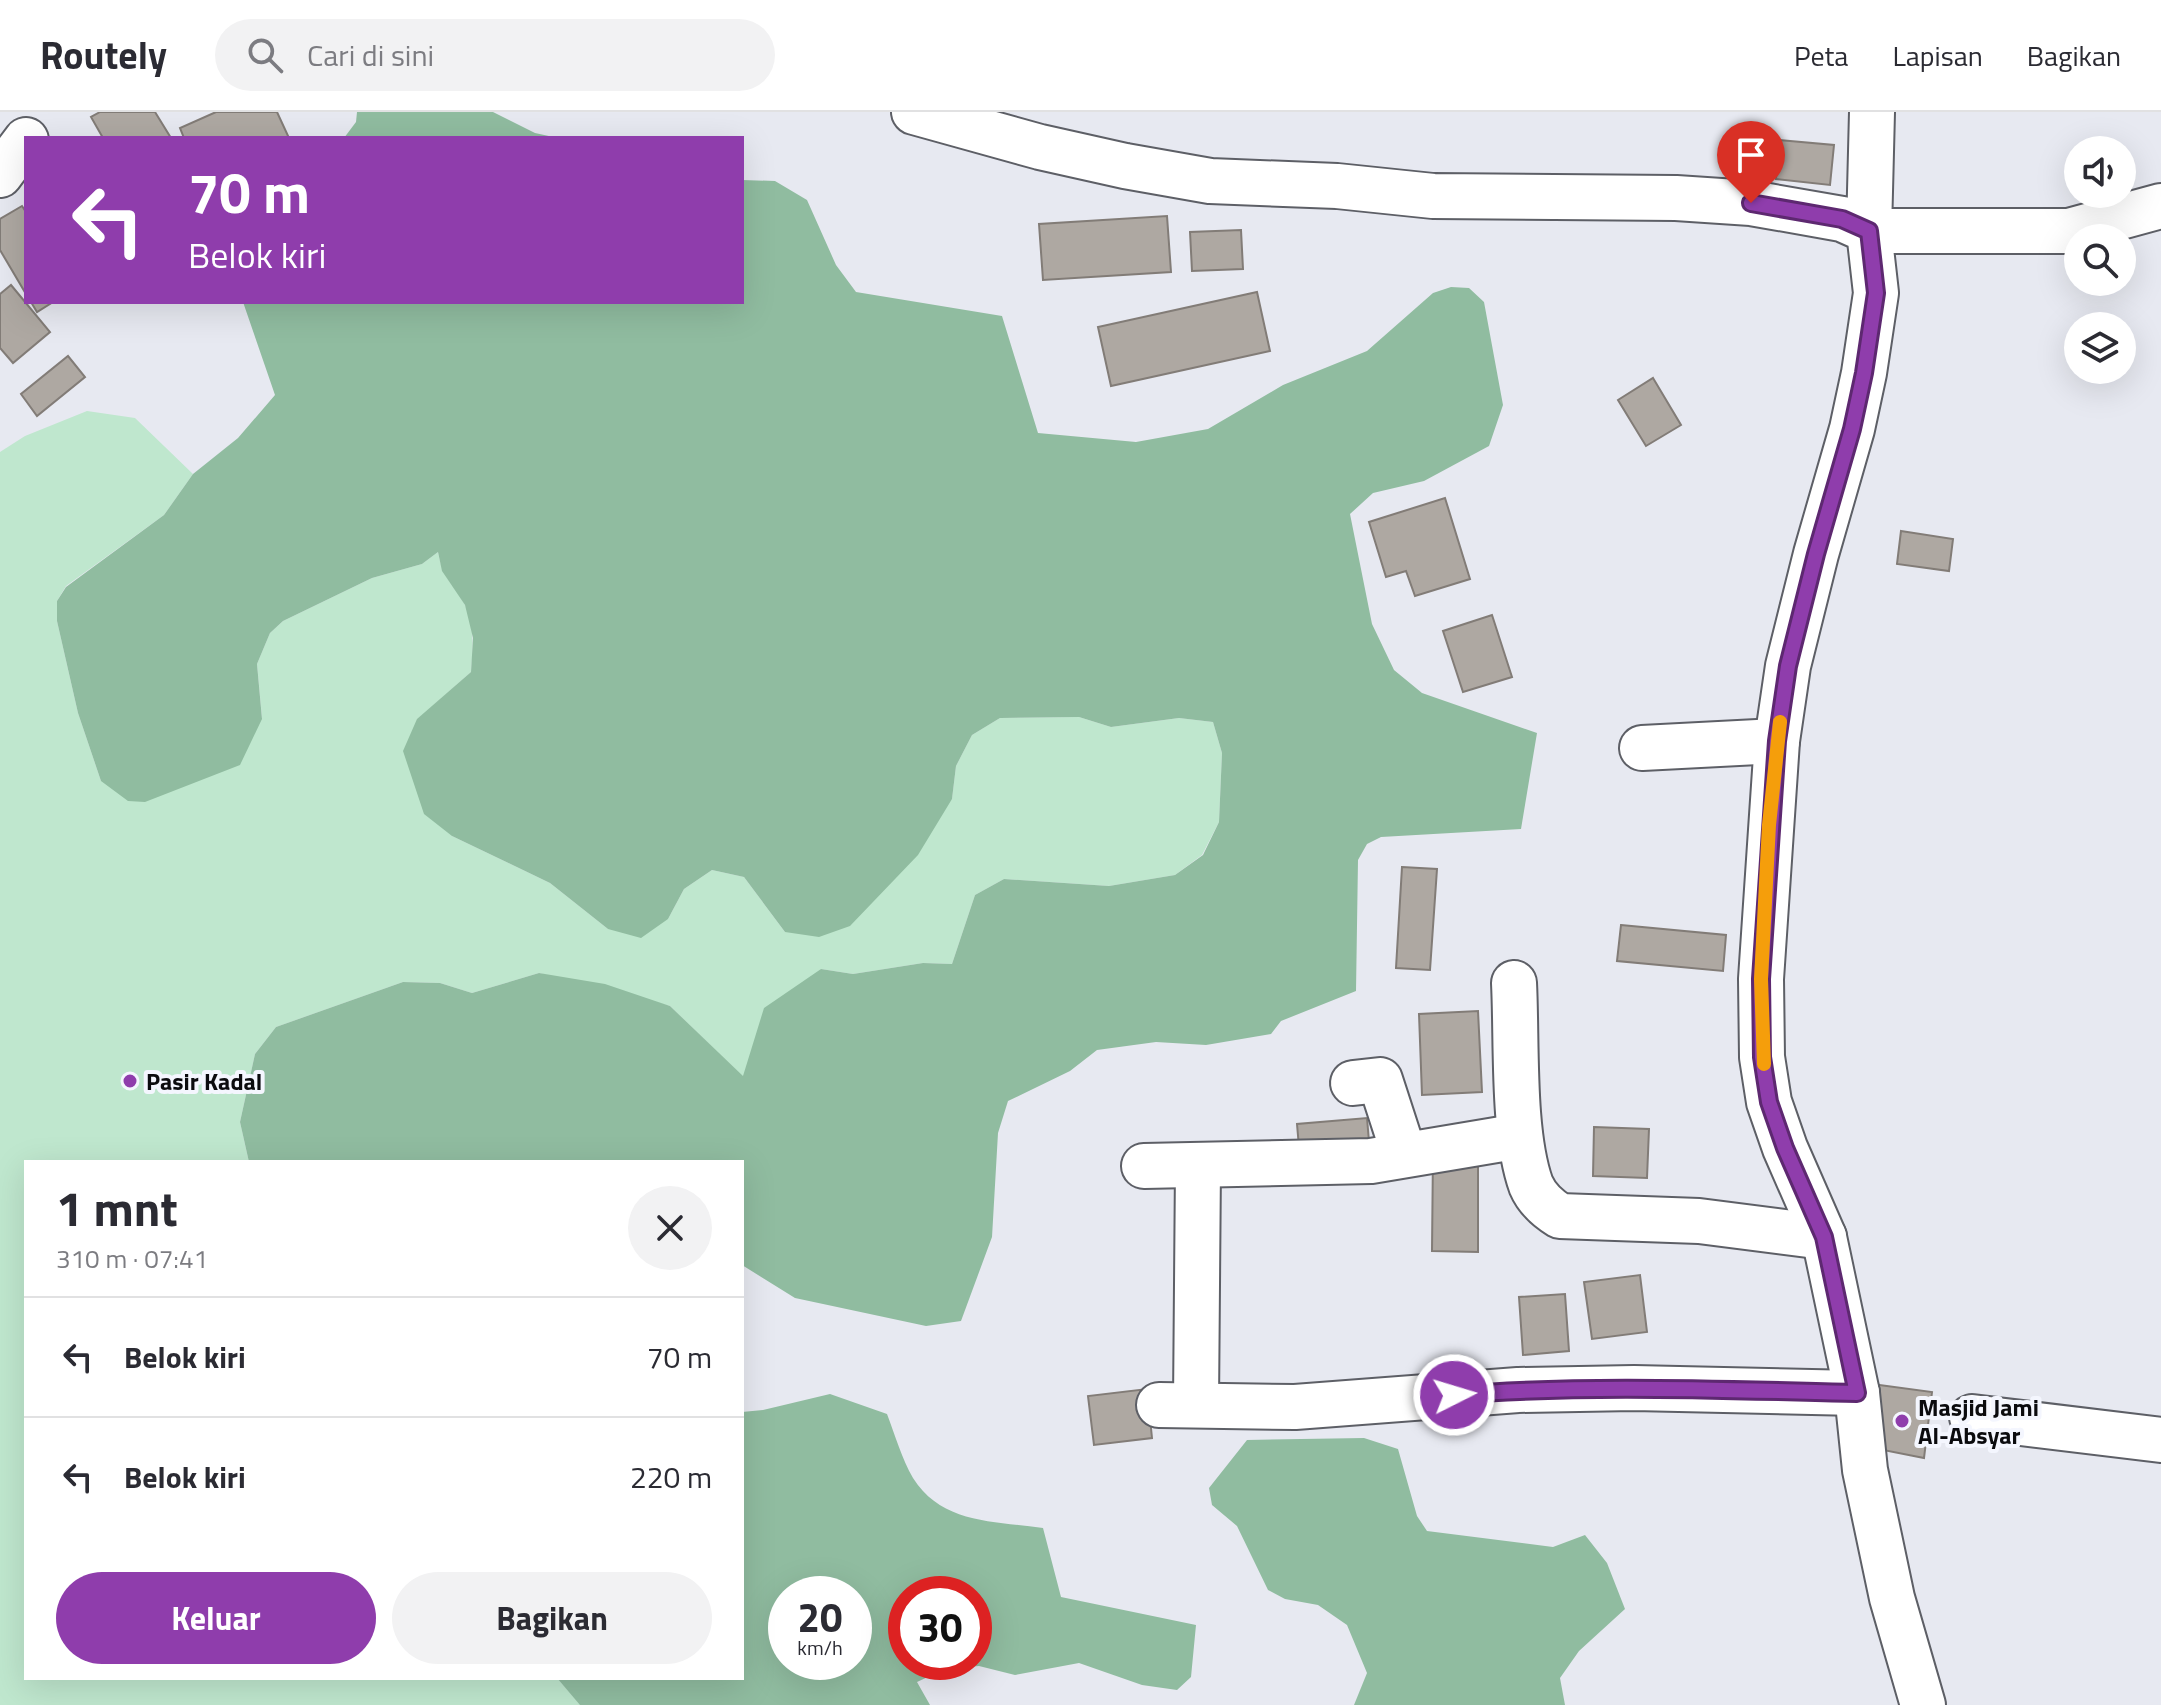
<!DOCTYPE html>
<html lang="id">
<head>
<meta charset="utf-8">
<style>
	body { margin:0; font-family:"Titillium Web",sans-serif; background:#f2f2f3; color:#2b2b33; height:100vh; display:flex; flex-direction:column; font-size:30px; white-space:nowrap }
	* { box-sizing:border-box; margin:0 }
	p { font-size:26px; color:#7c7c81 }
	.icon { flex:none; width:44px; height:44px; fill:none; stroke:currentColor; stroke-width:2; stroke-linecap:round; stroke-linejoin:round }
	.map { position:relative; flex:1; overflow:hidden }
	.panel { position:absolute; left:24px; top:1048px; width:720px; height:520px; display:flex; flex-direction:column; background:#fff; border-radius:0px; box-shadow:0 8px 32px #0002 }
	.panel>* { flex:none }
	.hud { position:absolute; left:24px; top:24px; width:720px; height:168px; border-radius:0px; box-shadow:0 8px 32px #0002; background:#8f3dac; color:#fff; overflow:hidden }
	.fabs { position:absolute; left:2064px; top:24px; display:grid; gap:16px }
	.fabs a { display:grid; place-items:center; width:72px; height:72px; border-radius:50%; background:#fff; box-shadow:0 8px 32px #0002; font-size:40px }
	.speed { position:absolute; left:768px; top:1464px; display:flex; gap:16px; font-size:40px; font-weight:700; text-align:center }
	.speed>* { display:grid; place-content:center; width:104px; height:104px; border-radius:50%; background:#fff; box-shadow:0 8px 32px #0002; line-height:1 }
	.speed small { font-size:20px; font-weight:400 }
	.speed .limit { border:12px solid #d22; background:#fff; color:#111 }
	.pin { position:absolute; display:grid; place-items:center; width:68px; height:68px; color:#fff; margin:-82px -34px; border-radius:50% 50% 50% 0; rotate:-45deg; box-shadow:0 0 8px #0007 }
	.pin .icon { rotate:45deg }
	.me { position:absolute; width:88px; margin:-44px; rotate:85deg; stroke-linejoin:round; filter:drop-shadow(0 0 6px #0008) }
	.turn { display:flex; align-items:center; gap:28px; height:168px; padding:0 32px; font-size:36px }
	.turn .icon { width:104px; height:104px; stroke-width:2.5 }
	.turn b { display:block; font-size:56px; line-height:68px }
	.round { display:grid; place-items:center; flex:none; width:84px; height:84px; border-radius:42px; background:#f2f2f3 }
	.head { display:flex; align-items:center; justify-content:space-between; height:136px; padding:0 32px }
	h1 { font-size:48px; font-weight:700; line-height:60px }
	.button { display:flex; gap:16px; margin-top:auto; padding:16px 32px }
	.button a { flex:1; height:92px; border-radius:48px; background:#8f3dac; color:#fff; font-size:32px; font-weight:700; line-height:92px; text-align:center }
	.button a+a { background:#f2f2f3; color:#2b2b33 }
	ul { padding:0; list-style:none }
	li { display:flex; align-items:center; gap:24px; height:120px; padding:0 32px; border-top:2px solid #e1e1e2 }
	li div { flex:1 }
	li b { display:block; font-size:30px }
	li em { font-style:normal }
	header { display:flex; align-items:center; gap:48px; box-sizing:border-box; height:112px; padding:0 40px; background:#fff; border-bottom:2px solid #e1e1e2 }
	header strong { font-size:38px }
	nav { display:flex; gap:44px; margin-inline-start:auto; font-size:28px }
	.search { width:560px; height:72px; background:#f2f2f3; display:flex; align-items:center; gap:20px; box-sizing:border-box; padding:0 28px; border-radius:44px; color:#7c7c81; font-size:30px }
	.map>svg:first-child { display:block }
	.green { fill:#bfe7ce }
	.forest { fill:#90bca0; fill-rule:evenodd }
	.building { fill:#aea8a2; stroke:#827c77; stroke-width:2 }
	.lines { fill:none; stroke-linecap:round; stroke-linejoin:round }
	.minor-casing { stroke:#5d5f66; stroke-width:48 }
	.minor { stroke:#fff; stroke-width:44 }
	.route-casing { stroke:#5d2870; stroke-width:20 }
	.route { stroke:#8f3dac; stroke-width:14 }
	.slow { stroke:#f59e0b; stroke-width:14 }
	.poi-dot { fill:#8f3dac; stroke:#f4f6fe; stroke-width:3 }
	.labels { text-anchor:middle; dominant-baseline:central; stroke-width:8; stroke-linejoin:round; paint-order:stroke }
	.poi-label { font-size:24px; font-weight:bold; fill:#0b0b0e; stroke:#f4f6fe; text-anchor:start }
</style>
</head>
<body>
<header>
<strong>Routely</strong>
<div class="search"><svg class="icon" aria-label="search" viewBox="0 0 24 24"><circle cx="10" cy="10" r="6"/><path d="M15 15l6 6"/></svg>Cari di sini</div>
<nav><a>Peta</a><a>Lapisan</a><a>Bagikan</a></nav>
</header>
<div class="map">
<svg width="2161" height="1593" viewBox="0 0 2161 1593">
	<rect width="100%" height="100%" fill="#e7e9f1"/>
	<!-- green -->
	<path class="green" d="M87,299L135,306L193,362L164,403L66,474L57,489V509L78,601L101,669L262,606L257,552L270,521L283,509L372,466L422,452L438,440C443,467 451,468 464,491C475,512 473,537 471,560L418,607L452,724L550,771L608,817L668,807L684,777L712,758L744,765L785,820L952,687L956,654L972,623L1000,606L1079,605L1111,615L1179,606L1213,610L1222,641L1219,710L1202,743L1175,763L1109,774L1004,767L975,783L952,852L923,851L853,862L821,857L743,965L670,894L539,861L472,881L440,871L403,870L276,915L255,942L240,1010L249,1050H26V1566H557L581,1593H0V340L25,324Z"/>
	<!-- forest -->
	<g class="forest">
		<path d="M357,0H493L535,21L558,26H344L356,10Z"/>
		<path d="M742,68L775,69L807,88L836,153L856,180L1002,204L1038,321L1136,330L1208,317L1283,273L1367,239L1433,181L1451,175L1469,176L1484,190L1503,293L1489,334L1424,369L1373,381L1350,402L1372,512L1394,558L1422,581L1537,621L1521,717L1381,725L1367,732L1358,748L1356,879L1281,909L1271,922L1206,933L1156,930L1097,938L1070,959L1008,989L998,1021L992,1125L961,1209L926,1214L795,1186L742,1153V1050H249L240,1010L255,942L276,915L403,870L440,871L472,881L539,861L605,872L670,894L743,964L764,896L821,857L853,862L923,851L952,852L975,783L1004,767L1109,774L1175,763L1203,743L1219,710L1222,641L1213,610L1179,606L1111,615L1079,605L1000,606L972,623L956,654L952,687L918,743L850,814L819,825L785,820L744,765L712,758L684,777L668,807L641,826L608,817L550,771L452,724L424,702L403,639L417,607L471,560L473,526L465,493L442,459L438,440L422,452L372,466L283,509L270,521L257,552L262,607L240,653L145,690L128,689L101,669L78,601L57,509V489L66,475L164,403L193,362L238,326L275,283L243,190H742Z"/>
		<path d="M830,1282L887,1302C895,1323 902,1347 913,1366C942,1412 994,1409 1043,1416L1061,1485L1196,1513L1191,1565L1177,1578L1142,1573L1079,1551L1015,1563L979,1554L945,1557L917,1570L930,1593H580L557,1566H742V1300L763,1298ZM786,1482H854V1550H786ZM906,1482H974V1550H906Z"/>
		<path d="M1364,1326L1398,1337L1417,1404L1427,1419L1553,1435L1585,1423L1607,1451L1625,1497L1579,1539L1560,1566L1565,1593H1354L1367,1561L1347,1513L1318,1493L1285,1487L1268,1478L1237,1414L1212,1393L1209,1376L1247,1328Z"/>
	</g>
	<!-- building -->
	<g class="building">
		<path d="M100,0H155L171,26H103L91,5Z"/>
		<path d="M216,0H277L289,26H184L180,16Z"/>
		<path d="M1779,28L1834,33L1830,73L1776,67Z"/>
		<path d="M22,94L26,100V182L0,138V107Z"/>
		<path d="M1167,104L1171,160L1043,168L1039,112Z"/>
		<path d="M1241,118L1243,157L1192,159L1190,120Z"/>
		<path d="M11,173L50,220L13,251L0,236V182Z"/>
		<path d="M1257,180L1270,239L1111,274L1098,215Z"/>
		<path d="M31,190H53L37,200Z"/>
		<path d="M68,244L85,265L37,304L21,282Z"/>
		<path d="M1653,266L1681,313L1646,334L1618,288Z"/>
		<path d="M1445,386L1470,467L1415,484L1406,459L1386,465L1369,410Z"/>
		<path d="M1901,419L1953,427L1949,459L1897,452Z"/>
		<path d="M1492,503L1512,565L1463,580L1443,519Z"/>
		<path d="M1402,755L1437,757L1430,858L1396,856Z"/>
		<path d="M1621,813L1726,823L1723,859L1617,849Z"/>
		<path d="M1478,899L1482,980L1422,983L1419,902Z"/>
		<path d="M1367,1006L1370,1041L1300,1047L1297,1012Z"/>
		<path d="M1594,1015L1649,1017L1647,1066L1593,1064Z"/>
		<path d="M1433,1040H1478V1140L1432,1139Z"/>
		<path d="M1640,1163L1647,1220L1592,1227L1584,1170Z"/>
		<path d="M1565,1182L1569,1239L1523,1243L1519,1185Z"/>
		<path d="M1872,1272L1932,1280L1924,1346L1878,1337Z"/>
		<path d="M1147,1277L1152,1326L1094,1333L1088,1284Z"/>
	</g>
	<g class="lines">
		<defs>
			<g id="minor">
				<path d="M914,0L1040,35L1125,54L1210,69L1337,74L1433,84L1676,86L1751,91L1842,107L1869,119L1876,181L1864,261L1852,317L1816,442L1788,554L1777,629L1761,867L1762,945L1769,990L1785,1036L1824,1125L1857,1281L1865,1358L1892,1486L1923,1593"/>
				<path d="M1872,0L1869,119H2069L2161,94"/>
				<path d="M0,63L26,28"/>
				<path d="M1642,636L1777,629"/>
				<path d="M1514,871C1517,929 1512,1020 1531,1073C1537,1087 1547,1096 1560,1104L1699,1109L1824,1125"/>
				<path d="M1353,971L1380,968L1404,1042"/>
				<path d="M1144,1054L1371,1049L1520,1024"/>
				<path d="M1196,1292L1198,1053"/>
				<path d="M1159,1293L1295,1295L1518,1278L1634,1276L1857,1281"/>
				<path d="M1972,1305L2161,1328"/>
			</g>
		</defs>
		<!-- minor casing -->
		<use href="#minor" class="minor-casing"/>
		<!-- minor -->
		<use href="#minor" class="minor"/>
	</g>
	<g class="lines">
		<defs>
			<path id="route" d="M1454,1283C1588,1272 1723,1278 1857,1281L1824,1125L1785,1036L1769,990L1762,945L1761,867L1777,629L1788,554L1816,442L1852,317L1864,261L1876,181L1869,119L1842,107L1751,91"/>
		</defs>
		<!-- route casing -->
		<use href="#route" class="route-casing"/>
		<!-- route -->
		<use href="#route" class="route"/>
		<!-- slow -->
		<path class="slow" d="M1764,952L1761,867L1769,713L1780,610"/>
	</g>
	<!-- markers -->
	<g class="poi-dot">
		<circle cx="130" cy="969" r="8"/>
		<circle cx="1902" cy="1309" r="8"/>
	</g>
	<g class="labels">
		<!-- poi labels -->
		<g class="poi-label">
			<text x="146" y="969">Pasir Kadal</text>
			<text x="1918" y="1295">Masjid Jami<tspan x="1918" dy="28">Al-Absyar</tspan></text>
		</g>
	</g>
</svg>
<div class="fabs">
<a><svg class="icon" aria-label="sound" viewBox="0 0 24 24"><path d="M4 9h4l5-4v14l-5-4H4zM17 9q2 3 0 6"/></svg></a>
<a><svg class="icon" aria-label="search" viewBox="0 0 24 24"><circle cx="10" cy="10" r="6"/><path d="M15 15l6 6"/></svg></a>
<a><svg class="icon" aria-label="layers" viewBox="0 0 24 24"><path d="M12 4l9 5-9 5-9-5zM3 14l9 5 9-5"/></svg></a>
</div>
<div class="speed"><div>20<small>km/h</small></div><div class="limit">30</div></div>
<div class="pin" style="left:1751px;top:91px;background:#d93025"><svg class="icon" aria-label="arrive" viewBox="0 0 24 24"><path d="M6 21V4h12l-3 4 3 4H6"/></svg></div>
<svg class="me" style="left:1454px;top:1283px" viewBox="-20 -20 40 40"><circle r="17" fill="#8f3dac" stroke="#fff" stroke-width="3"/><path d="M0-11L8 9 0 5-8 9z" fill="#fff"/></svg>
<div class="hud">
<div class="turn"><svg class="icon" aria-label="left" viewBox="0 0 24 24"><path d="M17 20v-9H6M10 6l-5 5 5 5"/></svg><div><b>70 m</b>Belok kiri</div></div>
</div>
<section class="panel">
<div class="head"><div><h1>1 mnt</h1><p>310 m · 07:41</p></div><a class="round"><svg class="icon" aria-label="close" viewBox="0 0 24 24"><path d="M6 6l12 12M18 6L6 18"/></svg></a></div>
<ul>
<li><svg class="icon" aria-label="left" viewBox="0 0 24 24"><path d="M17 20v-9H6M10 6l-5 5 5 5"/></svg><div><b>Belok kiri</b></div><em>70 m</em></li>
<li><svg class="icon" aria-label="left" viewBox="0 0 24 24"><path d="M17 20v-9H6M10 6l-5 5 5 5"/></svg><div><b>Belok kiri</b></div><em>220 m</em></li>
</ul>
<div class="button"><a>Keluar</a><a>Bagikan</a></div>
</section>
</div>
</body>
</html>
